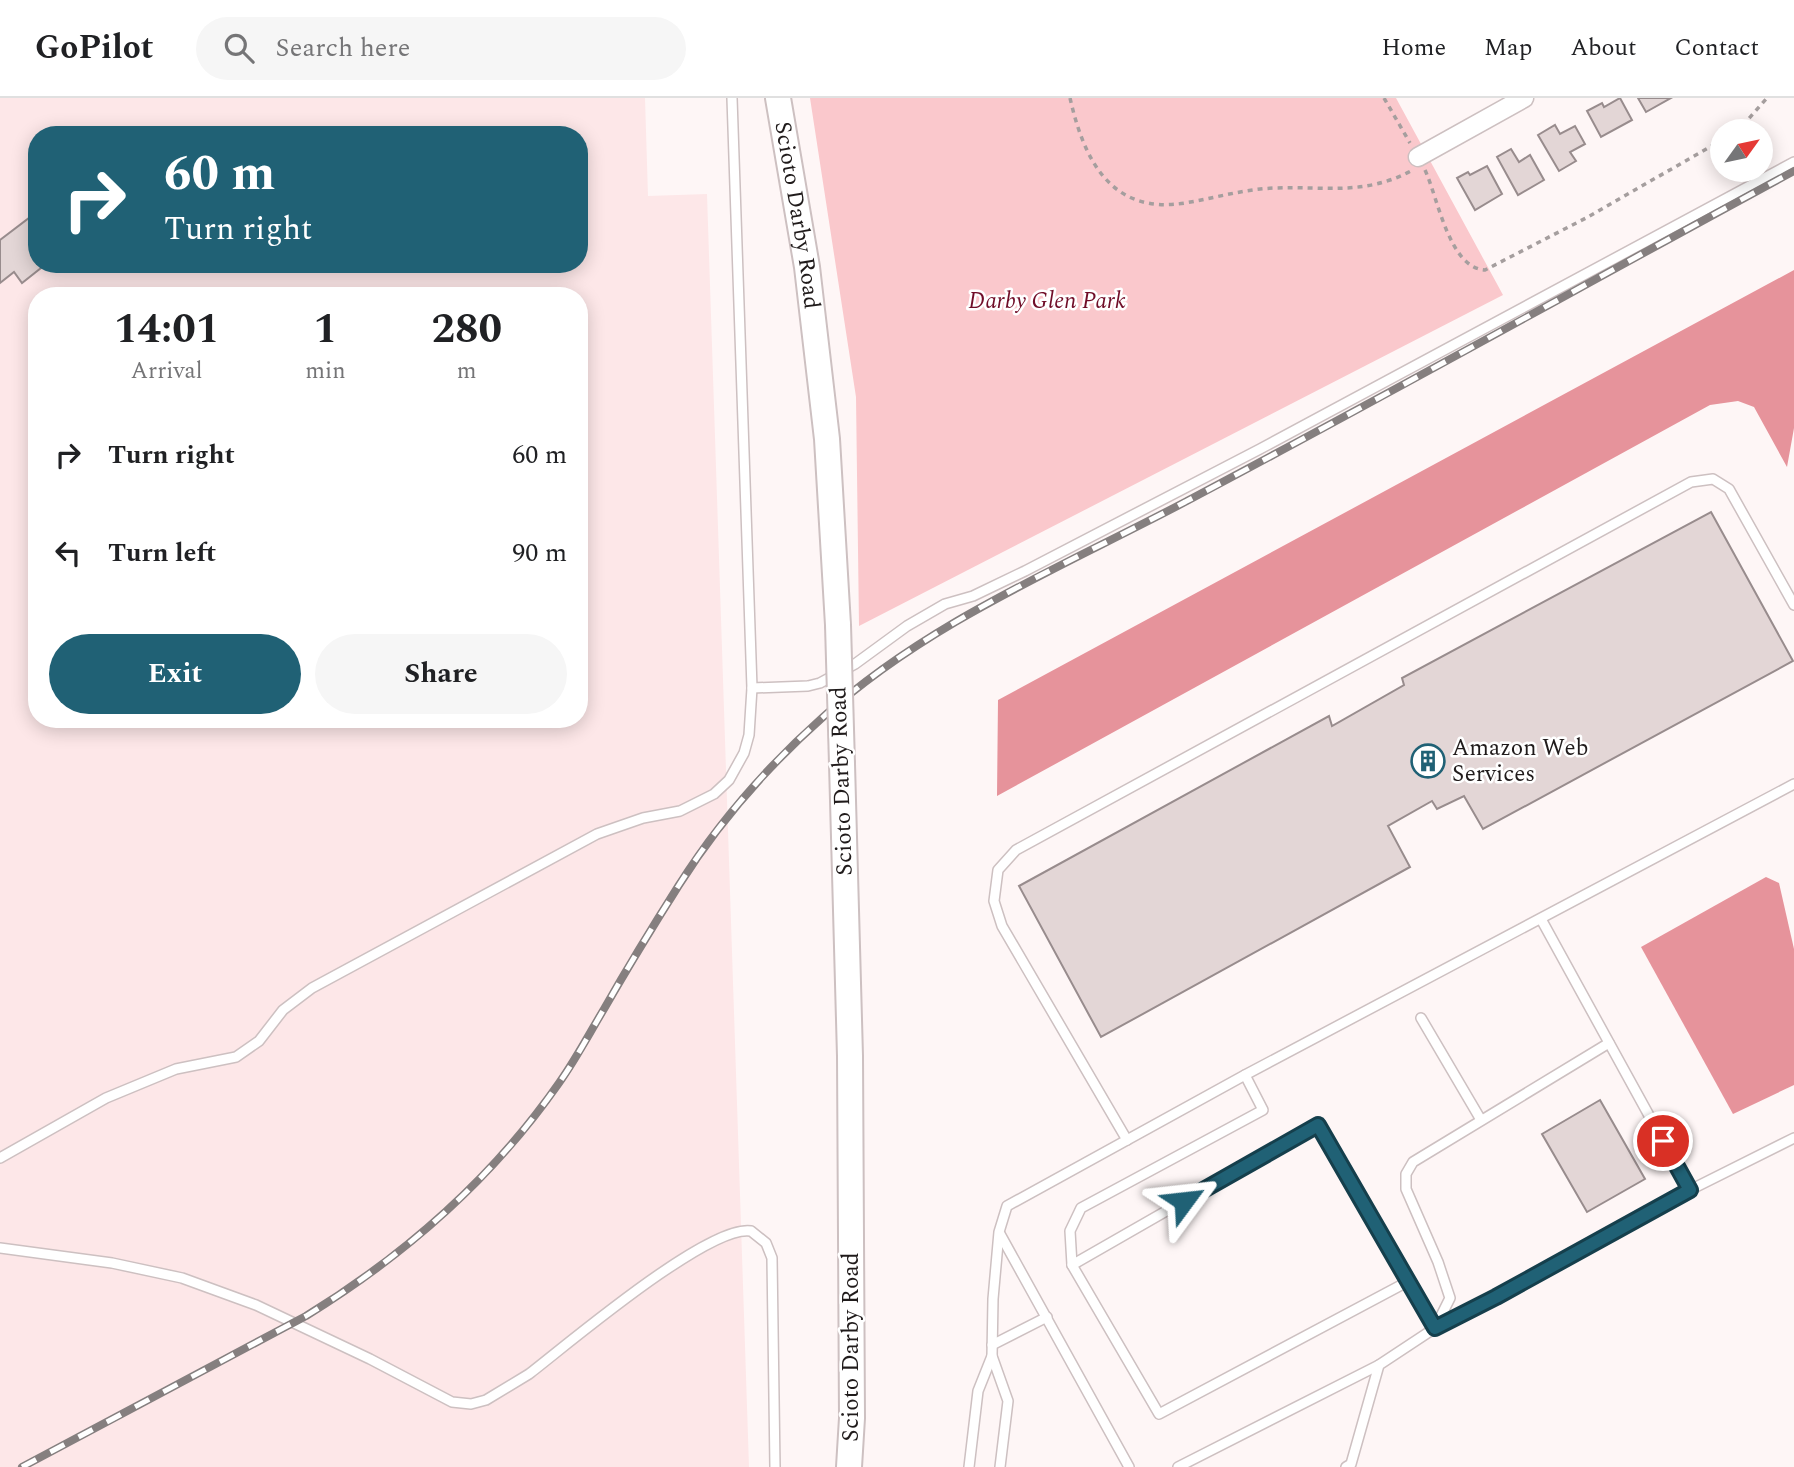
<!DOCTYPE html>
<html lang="en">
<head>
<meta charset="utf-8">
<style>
	body { margin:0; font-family:Spectral,serif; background:#f6f6f6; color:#202124; height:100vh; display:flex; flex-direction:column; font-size:26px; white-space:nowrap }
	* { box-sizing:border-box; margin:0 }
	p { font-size:23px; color:#757577 }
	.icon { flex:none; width:38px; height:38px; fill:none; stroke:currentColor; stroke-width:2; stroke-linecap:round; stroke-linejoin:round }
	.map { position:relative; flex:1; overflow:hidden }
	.sheet { position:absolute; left:28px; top:189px; width:560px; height:441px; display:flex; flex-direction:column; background:#fff; border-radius:28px; box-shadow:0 4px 18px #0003 }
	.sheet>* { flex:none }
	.top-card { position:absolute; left:28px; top:28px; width:560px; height:147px; border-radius:28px; box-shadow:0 4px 18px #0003; background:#206175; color:#fff; overflow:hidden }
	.needle { width:46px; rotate:57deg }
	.controls { position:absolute; left:1710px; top:21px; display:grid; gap:14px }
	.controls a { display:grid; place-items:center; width:63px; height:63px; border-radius:50%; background:#fff; box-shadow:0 4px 18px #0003; font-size:35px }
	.pin { position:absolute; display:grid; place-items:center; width:60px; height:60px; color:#fff; margin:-30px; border:4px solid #fff; border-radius:50%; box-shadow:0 2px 7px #0007 }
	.me { position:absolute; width:77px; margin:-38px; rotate:60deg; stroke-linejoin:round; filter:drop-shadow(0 0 5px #0008) }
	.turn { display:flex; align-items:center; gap:24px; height:147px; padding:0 21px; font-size:32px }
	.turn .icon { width:91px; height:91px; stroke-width:2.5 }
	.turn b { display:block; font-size:49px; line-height:60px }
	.eta { display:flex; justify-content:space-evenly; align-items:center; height:119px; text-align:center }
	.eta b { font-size:42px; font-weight:700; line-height:49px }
	.cta { display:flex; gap:14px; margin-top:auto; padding:14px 21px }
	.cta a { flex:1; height:80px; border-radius:42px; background:#206175; color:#fff; font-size:28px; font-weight:700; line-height:80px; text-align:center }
	.cta a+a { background:#f6f6f6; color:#202124 }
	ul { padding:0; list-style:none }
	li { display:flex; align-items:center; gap:21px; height:98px; padding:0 21px }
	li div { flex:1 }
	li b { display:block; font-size:26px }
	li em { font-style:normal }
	header { display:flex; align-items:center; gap:42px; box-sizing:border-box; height:98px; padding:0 35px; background:#fff; border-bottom:2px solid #e0e0e0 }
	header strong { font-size:33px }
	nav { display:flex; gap:38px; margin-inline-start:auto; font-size:24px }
	.search { width:490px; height:63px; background:#f6f6f6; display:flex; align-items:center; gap:18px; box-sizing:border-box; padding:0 24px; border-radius:38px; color:#757577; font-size:26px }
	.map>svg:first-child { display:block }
	.built { fill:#fde7e8; fill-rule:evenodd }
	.green { fill:#fac8cc }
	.water { fill:#e6939b }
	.building { fill:#e3d6d6; stroke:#988c8d; stroke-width:2 }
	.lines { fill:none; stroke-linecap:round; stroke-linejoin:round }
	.lane-casing { stroke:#cdc0c1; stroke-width:12 }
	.street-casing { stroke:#cdc0c1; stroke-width:21 }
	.secondary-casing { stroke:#cdc0c1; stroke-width:28 }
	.path { stroke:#a59e9e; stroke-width:3.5; stroke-dasharray:5 5; stroke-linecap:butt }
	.lane { stroke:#fff; stroke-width:9 }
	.street { stroke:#fff; stroke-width:18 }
	.secondary { stroke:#fff; stroke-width:24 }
	.rail-casing { stroke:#857f7f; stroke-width:8 }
	.rail { stroke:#fff; stroke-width:5; stroke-dasharray:16; stroke-linecap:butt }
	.secondary-bridge-casing { stroke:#cdc0c1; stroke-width:28; stroke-linecap:butt }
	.secondary-bridge { stroke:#fff; stroke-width:24 }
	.route-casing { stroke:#153f4c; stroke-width:18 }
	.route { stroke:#206175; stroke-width:12 }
	.labels { text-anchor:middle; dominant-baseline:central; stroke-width:5; stroke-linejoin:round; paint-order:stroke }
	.street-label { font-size:23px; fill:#201b1b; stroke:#fff }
	.park-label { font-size:23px; font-style:italic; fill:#700d28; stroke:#fff }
	.poi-label { font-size:23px; fill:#201b1b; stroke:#fff; text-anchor:start }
</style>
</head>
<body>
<header>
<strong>GoPilot</strong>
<div class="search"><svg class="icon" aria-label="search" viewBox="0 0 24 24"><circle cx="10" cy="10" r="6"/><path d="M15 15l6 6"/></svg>Search here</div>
<nav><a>Home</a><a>Map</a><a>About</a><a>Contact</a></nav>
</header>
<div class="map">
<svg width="1794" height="1369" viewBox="0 0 1794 1369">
	<rect width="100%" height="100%" fill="#fef6f6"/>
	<!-- built -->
	<path class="built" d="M0,0H645L648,98L707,96L749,1369H0ZM37,37H579V166H37ZM37,198H579V621H37Z"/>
	<!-- green -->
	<path class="green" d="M810,0H1396L1503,197L859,528L856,299Z"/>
	<!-- water -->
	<g class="water">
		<path d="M1794,172V330L1787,369L1754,309L1738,303L1710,307L997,698L998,602Z"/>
		<path d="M1766,779L1779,785L1794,851V987L1733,1016L1641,849Z"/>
	</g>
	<!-- building -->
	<g class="building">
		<path d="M1620,0L1632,22L1601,39L1587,13L1602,5L1604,9Z"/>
		<path d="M1638,0H1671L1646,14Z"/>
		<path d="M1555,27L1560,36L1575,28L1585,46L1570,54L1576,63L1559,73L1538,37Z"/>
		<path d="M1511,51L1519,64L1530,57L1544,82L1518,97L1497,59Z"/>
		<path d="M1487,68L1502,96L1475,112L1457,80L1468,74L1470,77Z"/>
		<path d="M29,120L37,130V166H46L22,185L14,174L0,185V142Z"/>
		<path d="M1711,414L1793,563L1483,731L1464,698L1437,711L1432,703L1388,728L1410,769L1101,939L1019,788L1329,618L1332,628L1404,587L1402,580Z"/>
		<path d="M1600,1002L1645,1081L1587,1114L1542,1036Z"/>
	</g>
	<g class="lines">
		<defs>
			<g id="lane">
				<path d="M752,590L808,588L820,585L855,566L907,528L945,506L973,498L1025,473L1260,351L1794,64"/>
				<path d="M1541,821L1690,1092"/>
				<path d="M1421,920L1481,1022"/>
				<path d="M1127,1042L1002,828L994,803L998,772L1016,752L1691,384L1713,381L1729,391L1794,507"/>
				<path d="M0,1060L106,1000L176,971L236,959L259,943L283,912L312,890L597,736L643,720L680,713L714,696L729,682L744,655L749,637L752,590L732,0"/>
				<path d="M1000,1136L1129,1369"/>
				<path d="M0,1150L112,1165L182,1180L256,1207L370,1261L452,1304L471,1306L486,1302L529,1276C568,1246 709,1126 751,1133L766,1145L772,1160L775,1369"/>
				<path d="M1072,1167L1070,1133L1081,1110L1263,1012L1245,977"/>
				<path d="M1435,1230L1450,1200L1438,1164L1406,1091V1076L1413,1064L1609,945"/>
				<path d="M1435,1230L1496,1199L1690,1092L1794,1040"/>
				<path d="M992,1247L1047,1219"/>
				<path d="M969,1369L978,1293L992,1258"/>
				<path d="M1000,1369L1008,1303L992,1258L993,1201L999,1134L1007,1108L1245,977L1794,686"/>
				<path d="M1178,1369L1379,1267"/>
				<path d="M1346,1369L1351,1366L1379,1267L1435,1230L1318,1026L1072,1167L1159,1316L1407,1184"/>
			</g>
			<path id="street" d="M1418,59L1524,0"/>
			<g id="secondary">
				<path id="s1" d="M778,0L807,169L827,341L838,527"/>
				<path d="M842,666L850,958L852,1320L849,1369"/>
			</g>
		</defs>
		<!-- lane casing -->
		<use href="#lane" class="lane-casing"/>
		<!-- street casing -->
		<use href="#street" class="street-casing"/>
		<!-- secondary casing -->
		<use href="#secondary" class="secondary-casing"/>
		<!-- path -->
		<g class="path">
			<path d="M1070,0C1084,62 1111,117 1185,105C1215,100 1244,91 1275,90C1325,88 1363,98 1411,73"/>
			<path d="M1384,0L1410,45"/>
			<path d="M1734,33L1745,25L1767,0"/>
			<path d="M1425,72C1438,100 1449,170 1485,172L1586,120L1722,42"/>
		</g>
		<!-- lane -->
		<use href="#lane" class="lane"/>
		<!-- street -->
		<use href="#street" class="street"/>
		<!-- secondary -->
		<use href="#secondary" class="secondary"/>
		<defs>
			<path id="rail" d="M22,1369L306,1218C405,1157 492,1081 559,985C576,961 589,936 604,911C628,869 653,828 679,787C718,725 767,669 822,620C926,525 1062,469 1185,404C1389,296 1591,183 1794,73"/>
		</defs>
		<!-- rail casing -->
		<use href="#rail" class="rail-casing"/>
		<!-- rail -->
		<use href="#rail" class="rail"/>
		<defs>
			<path id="secondary-bridge" d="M838,527L842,666"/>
		</defs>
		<!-- secondary-bridge casing -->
		<use href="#secondary-bridge" class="secondary-bridge-casing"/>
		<!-- secondary-bridge -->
		<use href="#secondary-bridge" class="secondary-bridge"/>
	</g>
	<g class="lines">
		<defs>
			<path id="route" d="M1184,1103L1318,1027L1435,1230L1496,1199L1690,1092L1663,1043"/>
		</defs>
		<!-- route casing -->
		<use href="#route" class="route-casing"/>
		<!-- route -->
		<use href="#route" class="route"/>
	</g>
	<!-- icons -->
	<defs>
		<symbol id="building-ring" viewBox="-11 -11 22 22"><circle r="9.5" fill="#fff" stroke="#206175" stroke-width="1.5"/><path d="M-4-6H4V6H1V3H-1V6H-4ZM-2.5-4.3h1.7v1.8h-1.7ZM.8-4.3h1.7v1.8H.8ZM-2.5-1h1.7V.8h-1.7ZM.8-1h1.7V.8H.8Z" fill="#206175"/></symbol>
	</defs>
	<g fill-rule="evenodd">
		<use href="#building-ring" x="1409" y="644" width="38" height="38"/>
	</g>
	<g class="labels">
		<!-- street labels -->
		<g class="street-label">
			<text stroke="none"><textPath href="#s1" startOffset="119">Scioto Darby Road</textPath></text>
			<text transform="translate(842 683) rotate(-92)">Scioto Darby Road</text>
			<text transform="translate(851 1249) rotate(-90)">Scioto Darby Road</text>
		</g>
		<!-- park labels -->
		<g class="park-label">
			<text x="1047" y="203">Darby Glen Park</text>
		</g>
		<!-- poi labels -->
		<g class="poi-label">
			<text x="1452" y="650">Amazon Web<tspan x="1452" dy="26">Services</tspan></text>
		</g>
	</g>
</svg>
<div class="controls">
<a><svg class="needle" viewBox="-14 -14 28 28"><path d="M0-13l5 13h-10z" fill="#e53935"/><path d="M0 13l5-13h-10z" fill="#757577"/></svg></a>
</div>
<div class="pin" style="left:1663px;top:1043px;background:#d93025"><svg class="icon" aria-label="arrive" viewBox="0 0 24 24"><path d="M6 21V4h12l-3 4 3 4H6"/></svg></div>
<svg class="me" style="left:1184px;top:1103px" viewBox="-20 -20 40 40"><path d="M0-17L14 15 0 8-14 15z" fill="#206175" stroke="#fff" stroke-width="4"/></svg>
<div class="top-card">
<div class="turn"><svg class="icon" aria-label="right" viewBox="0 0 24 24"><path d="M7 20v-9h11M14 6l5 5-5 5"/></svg><div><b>60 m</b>Turn right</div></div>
</div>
<section class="sheet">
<div class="eta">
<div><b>14:01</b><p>Arrival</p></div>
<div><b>1</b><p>min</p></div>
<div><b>280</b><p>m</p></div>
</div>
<ul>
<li><svg class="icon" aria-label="right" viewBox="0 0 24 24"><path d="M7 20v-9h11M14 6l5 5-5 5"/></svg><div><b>Turn right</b></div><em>60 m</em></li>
<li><svg class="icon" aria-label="left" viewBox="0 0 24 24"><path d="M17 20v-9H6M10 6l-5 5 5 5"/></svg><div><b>Turn left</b></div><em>90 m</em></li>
</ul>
<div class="cta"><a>Exit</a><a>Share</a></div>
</section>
</div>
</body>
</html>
